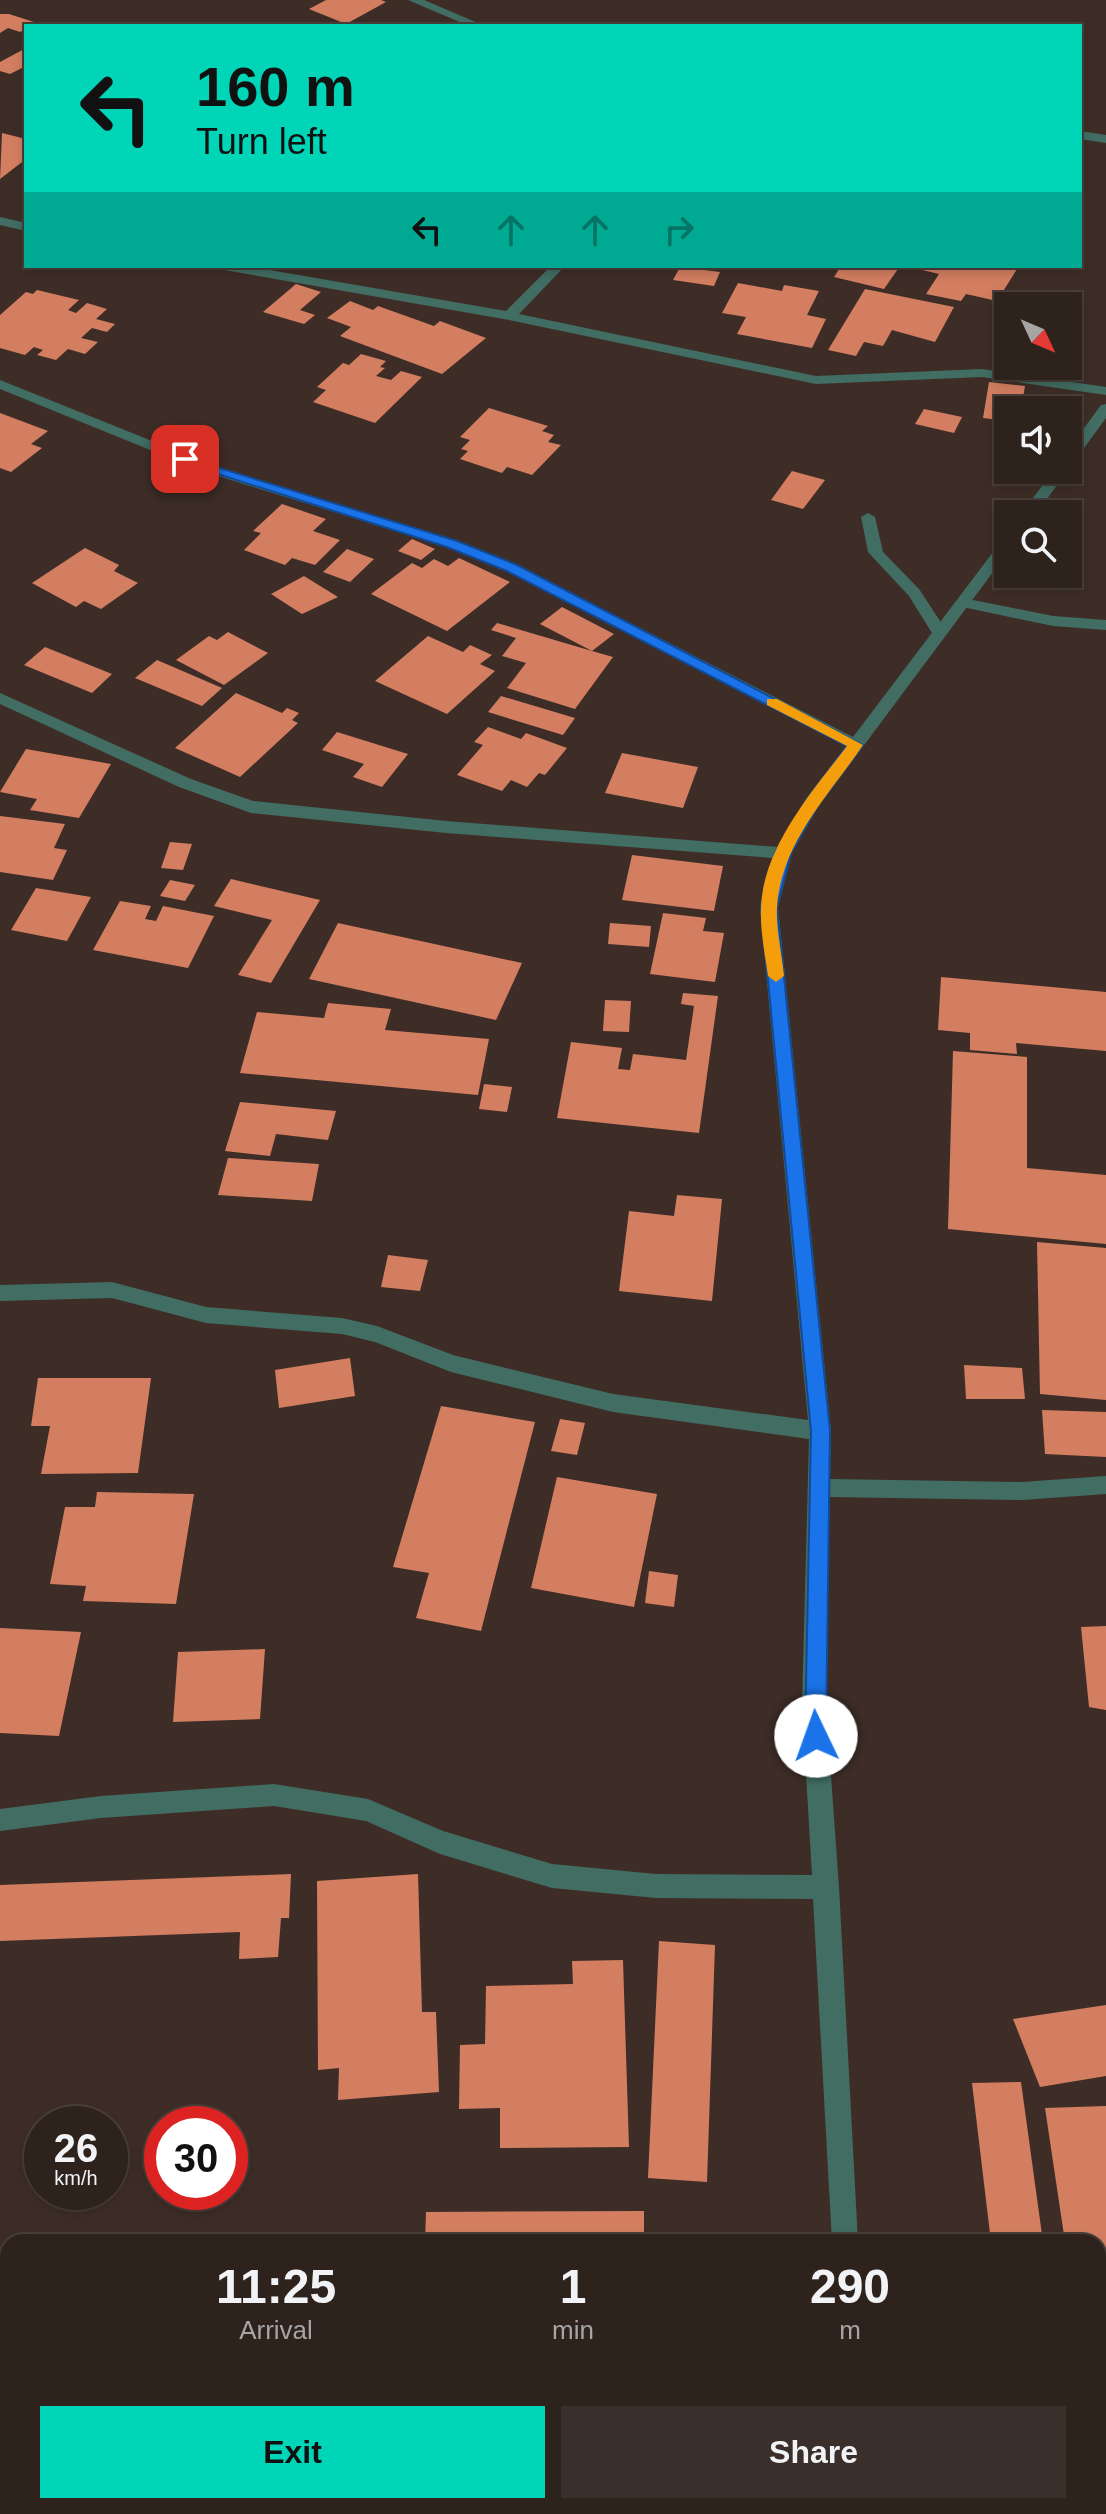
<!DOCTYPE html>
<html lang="en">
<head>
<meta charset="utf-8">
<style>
	body { margin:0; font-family:Helvetica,sans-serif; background:#3a2f2a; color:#f1f3f6; height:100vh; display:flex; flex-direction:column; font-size:30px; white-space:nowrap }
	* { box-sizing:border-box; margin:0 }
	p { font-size:26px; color:#a7a4a4 }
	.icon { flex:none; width:44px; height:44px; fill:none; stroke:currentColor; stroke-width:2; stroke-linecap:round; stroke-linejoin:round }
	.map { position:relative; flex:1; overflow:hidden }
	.details { position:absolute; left:0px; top:2234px; width:1106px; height:280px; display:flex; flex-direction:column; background:#2e221d; border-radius:24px 24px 0 0; box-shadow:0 4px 12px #0003,0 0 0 2px #493f3b }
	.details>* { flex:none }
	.guide { position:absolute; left:24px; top:24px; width:1058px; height:244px; border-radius:0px; box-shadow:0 4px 12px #0003,0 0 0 2px #493f3b; background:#00d5b7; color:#111; overflow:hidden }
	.needle { width:52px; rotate:134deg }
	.tools { position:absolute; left:994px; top:292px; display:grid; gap:16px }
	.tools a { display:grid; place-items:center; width:88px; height:88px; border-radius:0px; background:#2e221d; box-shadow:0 4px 12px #0003,0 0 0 2px #493f3b; font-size:40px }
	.speed { position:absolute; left:24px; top:2106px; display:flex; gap:16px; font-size:40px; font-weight:700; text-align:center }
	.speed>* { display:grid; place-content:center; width:104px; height:104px; border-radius:50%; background:#2e221d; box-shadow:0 4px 12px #0003,0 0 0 2px #493f3b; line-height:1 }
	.speed small { font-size:20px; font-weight:400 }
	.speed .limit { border:12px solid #d22; background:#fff; color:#111 }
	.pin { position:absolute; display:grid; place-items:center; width:68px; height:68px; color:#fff; margin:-34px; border-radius:16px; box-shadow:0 4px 12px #0006 }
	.me { position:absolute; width:88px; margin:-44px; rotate:357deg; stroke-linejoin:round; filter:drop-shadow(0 0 6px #0008) }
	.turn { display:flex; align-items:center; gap:28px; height:168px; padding:0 40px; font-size:36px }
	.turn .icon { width:104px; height:104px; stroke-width:2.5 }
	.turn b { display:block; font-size:56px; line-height:68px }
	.lanes { display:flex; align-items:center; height:76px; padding:0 40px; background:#0003; justify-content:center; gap:40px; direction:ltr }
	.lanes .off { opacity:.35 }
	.eta { display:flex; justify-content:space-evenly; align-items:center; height:136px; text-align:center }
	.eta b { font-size:48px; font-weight:800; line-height:56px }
	.primary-button { display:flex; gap:16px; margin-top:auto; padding:16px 40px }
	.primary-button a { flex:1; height:92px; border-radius:0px; background:#00d5b7; color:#111; font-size:32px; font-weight:800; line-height:92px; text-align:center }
	.primary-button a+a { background:#3a2f2a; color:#f1f3f6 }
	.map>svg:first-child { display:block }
	.building { fill:#d37e61 }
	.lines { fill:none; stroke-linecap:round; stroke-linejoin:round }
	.service { fill:#416d63; fill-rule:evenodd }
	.minor { fill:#416d63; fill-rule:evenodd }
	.route { fill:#1a73e8; stroke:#114b97; stroke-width:2 }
	.slow { fill:#f59e0b }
</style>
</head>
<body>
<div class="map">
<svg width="1106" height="2514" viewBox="0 0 1106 2514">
	<rect width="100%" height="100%" fill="#3e2d27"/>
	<!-- building -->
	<g class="building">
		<path d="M326,0H381L386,2L346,24L309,9Z"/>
		<path d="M0,14H9L37,23L20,32L8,28L0,33Z"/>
		<path d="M26,48V66L10,74L0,71V62Z"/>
		<path d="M2,133L26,139V159L0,179Z"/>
		<path d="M841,266H900L884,289L834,277Z"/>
		<path d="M920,266H1019L997,301L966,294L961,301L926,294L939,274L918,269Z"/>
		<path d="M680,267L720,272L714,286L673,280Z"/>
		<path d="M738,283L782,291L784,285L819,291L807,315L826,319L812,348L737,334L746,317L722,313Z"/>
		<path d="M296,284L321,292L300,310L315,315L304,324L263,312Z"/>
		<path d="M865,289L954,307L935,342L892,330L883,346L864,342L856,356L828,350Z"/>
		<path d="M37,290L79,300L68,310L76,313L87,303L107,309L96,319L115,324L107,332L92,328L81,338L98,342L85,354L68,349L56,360L37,355L43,350L34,347L25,355L0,348V315L26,292L33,294Z"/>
		<path d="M350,301L373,310L378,306L434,326L440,321L486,338L442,374L340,336L351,327L327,318Z"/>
		<path d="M361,354L386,361L380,367L385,368L376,376L391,380L401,371L422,377L375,423L313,402L326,390L317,387L343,363L349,365Z"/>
		<path d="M989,382L1025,386L1021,410H1008V421L983,418Z"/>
		<path d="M489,408L548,426L542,431L554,435L548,442L561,445L532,475L507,467L502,473L460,459L468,451L461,449L470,440L460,437Z"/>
		<path d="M924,409L962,417L954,433L915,424Z"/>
		<path d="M0,413L48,431L31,444L42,448L11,472L0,468Z"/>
		<path d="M792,471L825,480L803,509L771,500Z"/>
		<path d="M282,504L326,519L313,531L340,540L315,565L292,558L285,565L244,550L261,533L253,531Z"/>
		<path d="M412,539L435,549L421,560L398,551Z"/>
		<path d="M85,548L119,565L114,571L138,583L101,609L84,601L76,607L32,583Z"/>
		<path d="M347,549L374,559L350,582L323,572Z"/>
		<path d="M459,558L510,582L447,631L371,594L412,563L422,568L434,559L448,566Z"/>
		<path d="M304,576L338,597L302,614L271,594Z"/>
		<path d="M562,607L614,634L592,651L540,624Z"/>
		<path d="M497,623L592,651L613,657L575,709L507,688L526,663L502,656L516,638L491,630Z"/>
		<path d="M228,632L268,653L224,685L176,660L209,636L217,640Z"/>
		<path d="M428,636L463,652L470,645L492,655L480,664L495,671L447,714L375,681Z"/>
		<path d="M45,647L112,674L92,693L24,665Z"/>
		<path d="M157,660L222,688L202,706L135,678Z"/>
		<path d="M236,693L282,713L287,708L299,713L292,720L298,723L240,777L175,748Z"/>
		<path d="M501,696L575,718L563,735L488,712Z"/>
		<path d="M488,727L521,739L526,733L567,748L545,775L539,773L527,787L511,780L502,791L457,775L483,745L474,742Z"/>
		<path d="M337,732L408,754L382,787L353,777L364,764L322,750Z"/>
		<path d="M26,749L111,764L79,818L30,810L37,799L0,792Z"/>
		<path d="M622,753L698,767L683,808L605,793Z"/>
		<path d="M0,816L65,824L54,848L67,850L53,880L0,872Z"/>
		<path d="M170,842L192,844L183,870L161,868Z"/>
		<path d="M632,855L723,866L714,911L622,900Z"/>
		<path d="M231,879L320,900L271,983L238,975L272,920L214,906Z"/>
		<path d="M170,880L195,885L185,901L160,896Z"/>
		<path d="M36,888L91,897L67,941L11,930Z"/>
		<path d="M120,901L151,906L145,919L156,921L163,906L214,916L188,968L93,950Z"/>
		<path d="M663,913L706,918L703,931L724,933L715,982L650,974Z"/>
		<path d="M338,923L522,963L496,1020L309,979Z"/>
		<path d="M610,923L651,926L649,947L608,944Z"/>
		<path d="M941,977L1106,992V1051L1016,1043L1017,1054L970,1050V1033L938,1030Z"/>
		<path d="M683,993L718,996L699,1133L557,1118L571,1042L622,1048L618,1069L630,1070L633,1054L686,1060L694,1006L681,1004Z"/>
		<path d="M605,1000L631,1001L629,1032L603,1031Z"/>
		<path d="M328,1003L391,1009L385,1030L489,1039L478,1095L240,1073L257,1012L324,1018Z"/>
		<path d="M953,1051L1027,1057V1168L1106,1175V1244L948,1229Z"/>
		<path d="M484,1084L512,1087L507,1112L479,1109Z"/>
		<path d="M240,1102L336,1111L328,1140L276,1134L270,1156L225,1151Z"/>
		<path d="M228,1158L319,1164L312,1201L218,1195Z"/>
		<path d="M677,1195L722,1199L712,1301L619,1291L629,1211L674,1216Z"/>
		<path d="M1037,1242L1106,1248V1400L1040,1394Z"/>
		<path d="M388,1255L428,1260L420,1291L381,1287Z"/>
		<path d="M350,1358L355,1396L279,1408L275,1370Z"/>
		<path d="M964,1365L1022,1368L1025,1399H966Z"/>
		<path d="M38,1378H151L138,1473L41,1474L50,1426H31Z"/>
		<path d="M441,1406L535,1422L481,1631L416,1618L429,1573L393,1567Z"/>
		<path d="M1042,1410L1106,1412V1457L1045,1454Z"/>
		<path d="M560,1419L585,1423L577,1455L551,1451Z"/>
		<path d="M557,1477L657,1494L634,1607L531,1588Z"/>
		<path d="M97,1492L194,1494L176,1604L83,1601L86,1586L50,1584L65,1507H95Z"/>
		<path d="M649,1571L678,1575L674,1607L645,1603Z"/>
		<path d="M1106,1626V1710L1089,1707L1081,1627Z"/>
		<path d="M0,1628L81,1632L59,1736L0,1733Z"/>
		<path d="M265,1649L260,1719L173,1722L178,1652Z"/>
		<path d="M291,1874L289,1918H281L278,1957L239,1959L240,1932L0,1941V1885Z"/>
		<path d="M418,1874L422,2012H436L439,2092L338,2100L339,2068L318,2070L317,1881Z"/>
		<path d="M659,1941L715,1945L707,2182L648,2178Z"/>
		<path d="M623,1960L629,2147L500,2148V2108L459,2109L460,2045L485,2044L486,1986L573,1984L572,1961Z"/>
		<path d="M1106,2005V2076L1040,2087L1013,2019Z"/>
		<path d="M1021,2082L1043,2242H991L972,2083Z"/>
		<path d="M1106,2106V2268H1098V2242H1065L1045,2108Z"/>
		<path d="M644,2211V2242H425L426,2212Z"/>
	</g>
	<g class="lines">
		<!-- service -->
		<g class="service">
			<path d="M868,513L875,517L883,552L919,589L946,630L944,633H932L909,596L868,552L861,517Z"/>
			<path d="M963,598L1053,616L1106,620V630L1053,626L958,606L955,603Z"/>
		</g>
		<!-- minor -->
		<g class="minor">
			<path d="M408,0H424L485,26H469Z"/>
			<path d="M1080,131L1106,135V143L1080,139Z"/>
			<path d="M0,217L26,223V231L0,225Z"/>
			<path d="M217,266H247L506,311L551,266H565L519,314L816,376L982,369L1106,387V395L982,377L816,384L509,320L224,270Z"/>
			<path d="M0,380L212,465L457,541L517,565L853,737L1003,539L1008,537V552L818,807L792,853L778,907L831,1431L830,1479L1022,1482L1106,1476V1494L1022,1500L829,1497L826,1706L839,1887L858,2242H832L813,1899L656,1898L552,1888L440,1854L366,1821L274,1806L101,1818L0,1831V1809L101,1796L274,1784L368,1799L443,1831L552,1864L656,1874L812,1875L802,1706L809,1439L613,1412L451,1372L375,1342L342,1334L206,1323L112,1298L0,1301V1285L112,1282L206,1307L342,1318L377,1326L453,1355L613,1394L808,1420L760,907L773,858L446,833L251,813L179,787L0,704V693L191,779L253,801L446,821L778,847L805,800L846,746L507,571L447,547L202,471L0,389Z"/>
			<path d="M1106,404V418L1073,463L1068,464V450L1101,405Z"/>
			<path d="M1054,470H1068L1036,514H1021Z"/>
			<rect x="845" y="2506" width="28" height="8"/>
		</g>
	</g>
	<!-- route -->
	<path class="route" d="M180,456L457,541L517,565L863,745L817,807L791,853L777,907L830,1431L826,1736L823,1743L816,1746L808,1743L805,1736L811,1431L761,907L775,853L806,801L847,746L507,571L447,547L180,462Z"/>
	<!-- slow -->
	<path class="slow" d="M767,699H777L863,745C830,794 780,844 777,908C776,930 782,954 784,976L776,982L768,976C765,954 760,931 761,908C763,847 812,792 847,746L767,705Z"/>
</svg>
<div class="tools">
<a><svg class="needle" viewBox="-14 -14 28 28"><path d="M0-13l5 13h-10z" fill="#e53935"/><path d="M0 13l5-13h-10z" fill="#a7a4a4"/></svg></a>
<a><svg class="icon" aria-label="sound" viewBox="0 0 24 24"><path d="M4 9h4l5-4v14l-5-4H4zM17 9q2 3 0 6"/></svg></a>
<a><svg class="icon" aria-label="search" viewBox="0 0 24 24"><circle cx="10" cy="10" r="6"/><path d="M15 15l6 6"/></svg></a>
</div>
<div class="speed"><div>26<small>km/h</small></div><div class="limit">30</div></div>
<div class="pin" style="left:185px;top:459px;background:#d93025"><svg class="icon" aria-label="arrive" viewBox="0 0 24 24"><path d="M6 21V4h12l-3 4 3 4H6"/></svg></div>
<svg class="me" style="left:816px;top:1736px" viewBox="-20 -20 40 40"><circle r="19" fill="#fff"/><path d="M0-13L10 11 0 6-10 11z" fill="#1a73e8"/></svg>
<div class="guide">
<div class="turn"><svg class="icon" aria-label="left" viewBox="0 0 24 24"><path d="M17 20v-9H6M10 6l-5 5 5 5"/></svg><div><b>160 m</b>Turn left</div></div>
<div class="lanes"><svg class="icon" aria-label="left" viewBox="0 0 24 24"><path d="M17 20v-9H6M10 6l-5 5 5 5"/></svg><svg class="icon off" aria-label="ahead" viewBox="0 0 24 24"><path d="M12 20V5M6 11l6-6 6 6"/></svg><svg class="icon off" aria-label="ahead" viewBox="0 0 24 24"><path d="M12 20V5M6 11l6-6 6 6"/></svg><svg class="icon off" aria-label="right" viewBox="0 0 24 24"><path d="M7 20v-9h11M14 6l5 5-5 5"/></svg></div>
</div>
<section class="details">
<div class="eta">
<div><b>11:25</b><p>Arrival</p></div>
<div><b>1</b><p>min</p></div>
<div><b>290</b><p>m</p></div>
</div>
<div class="primary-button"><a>Exit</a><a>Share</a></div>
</section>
</div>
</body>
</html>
